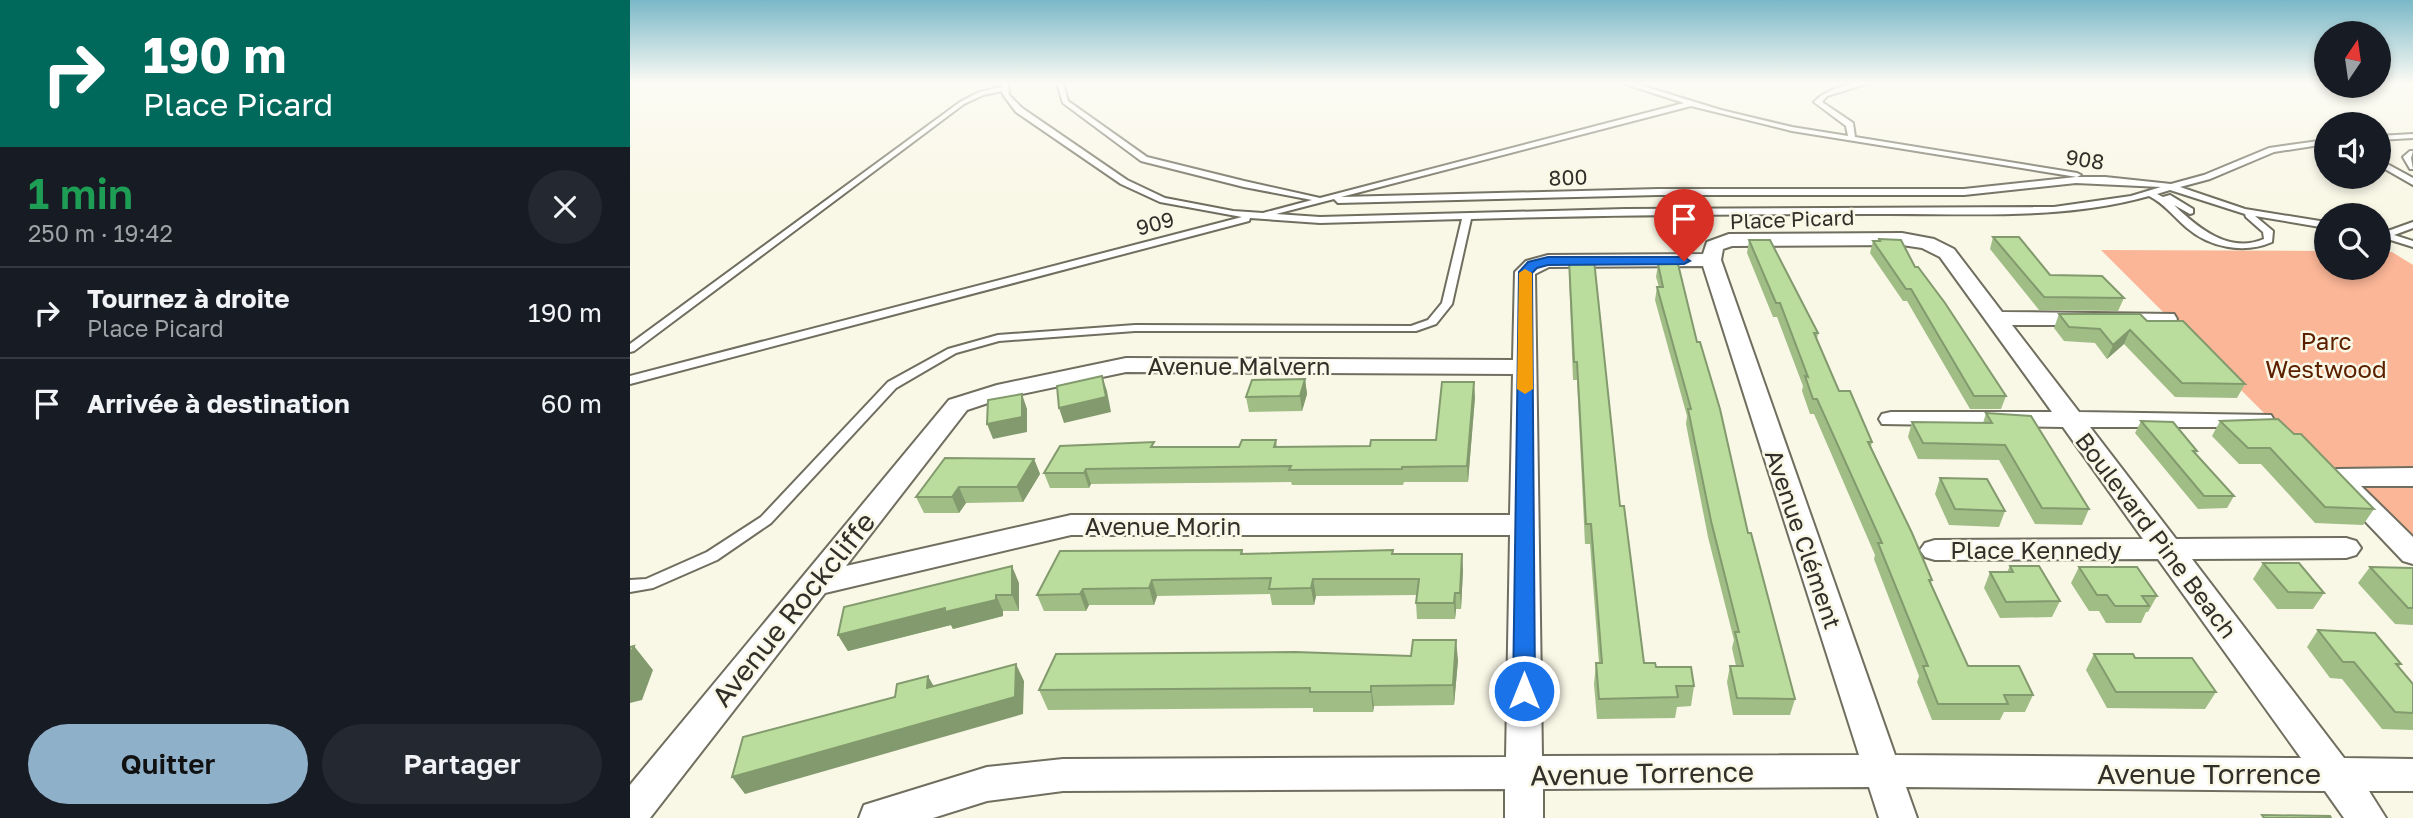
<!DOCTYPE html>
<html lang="fr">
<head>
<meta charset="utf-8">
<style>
	body { margin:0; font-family:"Golos Text",sans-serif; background:#242831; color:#f1f3f6; height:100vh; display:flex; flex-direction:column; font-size:26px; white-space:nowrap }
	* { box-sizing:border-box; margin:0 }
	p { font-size:23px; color:#9ea1a6 }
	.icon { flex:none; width:38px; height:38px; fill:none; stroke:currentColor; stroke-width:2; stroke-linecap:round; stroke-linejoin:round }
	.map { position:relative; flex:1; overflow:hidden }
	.sheet { display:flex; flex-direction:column; background:#171b24; width:630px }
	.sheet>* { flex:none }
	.hud { background:#00695c; color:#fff; overflow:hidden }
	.needle { width:46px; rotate:13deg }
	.tools { position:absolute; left:1684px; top:21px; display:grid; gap:14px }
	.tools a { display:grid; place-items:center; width:77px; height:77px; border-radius:50%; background:#171b24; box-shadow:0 4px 10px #0003; font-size:35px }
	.pin { position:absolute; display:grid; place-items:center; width:60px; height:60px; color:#fff; margin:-72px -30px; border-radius:50% 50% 50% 0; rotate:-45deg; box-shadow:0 0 7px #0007 }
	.pin .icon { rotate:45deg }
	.me { position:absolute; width:77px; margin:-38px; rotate:0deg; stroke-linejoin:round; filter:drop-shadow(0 0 5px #0008) }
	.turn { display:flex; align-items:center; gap:24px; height:147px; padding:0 28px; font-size:32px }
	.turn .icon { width:91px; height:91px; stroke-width:2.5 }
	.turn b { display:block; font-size:49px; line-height:60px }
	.round { display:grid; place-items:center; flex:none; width:74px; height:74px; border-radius:37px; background:#242831 }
	.head { display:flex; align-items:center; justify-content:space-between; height:119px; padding:0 28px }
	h1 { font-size:42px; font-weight:600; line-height:52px; color:#1e9e55 }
	.primary-button { display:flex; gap:14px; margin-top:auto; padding:14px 28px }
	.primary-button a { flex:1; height:80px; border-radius:42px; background:#8eb0c9; color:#111; font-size:28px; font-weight:600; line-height:80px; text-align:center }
	.primary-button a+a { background:#242831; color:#f1f3f6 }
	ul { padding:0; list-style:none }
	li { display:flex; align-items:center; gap:21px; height:91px; padding:0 28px; border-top:2px solid #363941 }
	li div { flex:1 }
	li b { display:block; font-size:26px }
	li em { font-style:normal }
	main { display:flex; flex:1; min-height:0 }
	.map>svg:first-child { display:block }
	.green { fill:#fbb697 }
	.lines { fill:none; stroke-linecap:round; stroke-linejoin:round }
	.service-casing { stroke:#6f6e5f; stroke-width:4 }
	.minor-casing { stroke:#6f6e5f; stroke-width:4 }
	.service { fill:#fff; fill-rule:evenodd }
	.minor { fill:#fff; fill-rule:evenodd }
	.wall { fill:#a0bd86 }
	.shaded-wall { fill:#829a6d }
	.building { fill:#badc9c; stroke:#829a6d; stroke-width:2 }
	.route { fill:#1a73e8; stroke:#114b97; stroke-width:2 }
	.slow { fill:#f59e0b }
	.labels { text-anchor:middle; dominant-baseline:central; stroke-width:5; stroke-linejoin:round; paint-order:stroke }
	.far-street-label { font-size:21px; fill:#302f29; stroke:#f9f7e6 }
	.park-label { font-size:24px; fill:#5c2000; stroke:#f9f7e6 }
	.street-label { font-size:24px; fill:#302f29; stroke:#f9f7e6 }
	.near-street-label { font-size:28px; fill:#302f29; stroke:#f9f7e6 }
</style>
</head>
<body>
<main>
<section class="sheet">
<div class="hud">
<div class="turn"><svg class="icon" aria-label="right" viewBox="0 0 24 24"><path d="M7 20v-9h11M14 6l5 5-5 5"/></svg><div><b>190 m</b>Place Picard</div></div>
</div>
<div class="head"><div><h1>1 min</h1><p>250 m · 19:42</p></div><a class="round"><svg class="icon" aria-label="close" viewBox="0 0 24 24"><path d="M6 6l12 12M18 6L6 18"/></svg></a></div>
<ul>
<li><svg class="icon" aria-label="right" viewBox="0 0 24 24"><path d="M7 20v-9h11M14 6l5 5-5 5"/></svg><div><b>Tournez à droite</b><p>Place Picard</p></div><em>190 m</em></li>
<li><svg class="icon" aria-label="arrive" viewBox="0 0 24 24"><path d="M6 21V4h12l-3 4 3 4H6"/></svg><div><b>Arrivée à destination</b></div><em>60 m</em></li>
</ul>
<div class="primary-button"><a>Quitter</a><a>Partager</a></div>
</section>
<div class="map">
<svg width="1783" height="818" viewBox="0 0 1783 818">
	<rect width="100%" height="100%" fill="#f9f7e6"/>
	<!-- green -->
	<path class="green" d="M1471,250L1696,251V268H1748V252H1762L1783,265V554L1680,459Z"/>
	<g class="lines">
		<defs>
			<g id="service">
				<path d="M372,83H378L379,95L392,108L497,180L535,198L603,211L633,213L682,200L614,187L511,161L433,103L427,83H433L438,101L517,157L614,181L690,198L1054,103L992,83H1003L1091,110L1162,127L1218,136L1216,126L1184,102C1197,88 1221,83 1239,83L1197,96L1192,102L1223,123L1225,137L1447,173L1451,175L1447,177L1162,131L1061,106L711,197L1028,189H1334L1446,177H1475L1541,184L1574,175L1639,148L1696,140V144L1644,152L1580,179L1550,187L1615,209L1696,222V228L1625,216L1643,231L1642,242C1615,254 1580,248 1557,228C1544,217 1535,204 1519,196C1430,221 1335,213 1244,214C1110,214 975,215 841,219L822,304L806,324L786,331H505L369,341L326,353L266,388L141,523L87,560L23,588L0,592V580L16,579L77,552L131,517L258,382L318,349L368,335L505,325L781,326L798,320L812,303L832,219L690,223L620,218L619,221L0,384V376L612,217L530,202L491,184L386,112L374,96L372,91L353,95L334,104L4,351L0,352V344L330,102L349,92L372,87ZM1446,183L1531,187L1501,196L1424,207L995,209L690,217L646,214L704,199L708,203L1028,195H1334ZM1540,190L1615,214L1616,217L1633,232L1634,239C1599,254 1568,228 1544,205L1560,214L1563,213V209L1540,195L1533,197L1527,194Z"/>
				<path d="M1783,134V138L1748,140V136Z"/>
				<path d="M1780,151H1783L1781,158L1783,169H1780L1773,157Z"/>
				<path d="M1748,159L1783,178V185L1748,165Z"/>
				<path d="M1783,222V228L1764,235L1783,241V247L1748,236V230L1755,232Z"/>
			</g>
			<g id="minor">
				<path d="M1272,233L1304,239L1324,249L1372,312L1544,314L1547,319L1544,324L1536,325H1382L1449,412L1641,415L1644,420L1641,425L1632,427H1460L1546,539L1716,538L1726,541L1731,548L1726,555L1716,558L1562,559L1714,758L1783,759V791H1739L1756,818H1714L1695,791L1276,787L1287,818H1249L1239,787L913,789V818H875V789L433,791L357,801L303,818H229L234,805L357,767L433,759L876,757L880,535H441L195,593L20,818H0V785L319,400L367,385L496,358L883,360L885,272L896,261L918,255L1073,254L1077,242L1099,234ZM1272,245L1292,248L1310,257L1422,412H1261L1252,414L1249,419L1252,424L1433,427L1513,539L1305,540L1295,543L1290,550L1295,557L1305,560L1528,559L1671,758L1265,755L1091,260L1093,249L1102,246ZM1073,266L1229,755L912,756L905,274L919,267ZM496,372L883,374L880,515H441L216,566L337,410L373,398Z"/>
				<path d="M1783,468V486H1731L1783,537V564L1773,561L1694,478L1698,472L1707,469Z"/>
			</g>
		</defs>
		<!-- service casing -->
		<use href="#service" class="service-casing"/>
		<!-- minor casing -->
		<use href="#minor" class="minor-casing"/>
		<!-- service -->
		<use href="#service" class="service"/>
		<!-- minor -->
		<use href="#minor" class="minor"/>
	</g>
	<!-- wall -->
	<g class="wall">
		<path d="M1363,237L1420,275L1494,298L1488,311L1409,310L1360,249Z"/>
		<path d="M1249,239L1285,267L1376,396L1371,409H1340L1277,301H1273L1240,253L1243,241H1248Z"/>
		<path d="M1119,240L1188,333L1187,339L1209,391L1242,442L1241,446L1302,580L1301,583L1338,666L1403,695L1395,712H1374L1370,720H1302L1287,682L1289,676L1244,559L1245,555L1184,414H1180L1172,391L1173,386L1147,317H1143L1117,253Z"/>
		<path d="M939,260L990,506L1014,663L1026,667L1064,686L1061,706L1047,707L1045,718L967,719L964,684L966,663H969L960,544H955L947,380H943L939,276Z"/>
		<path d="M1028,264L1067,342L1118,533L1165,699L1160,715H1103L1097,682L1100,666H1106L1102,648L1104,640L1078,537L1056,424L1057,416L1025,300L1027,287H1029L1026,277Z"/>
		<path d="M1429,314L1517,321L1615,384L1607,398L1545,397L1494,344L1477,359L1465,343L1434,341L1424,328Z"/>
		<path d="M675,379L677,394L672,411L619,412L616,397Z"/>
		<path d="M845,397L838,482H774L773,485H662L661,482L461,484L459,488H420L414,473L526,447H609L646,440L647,447L740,446L806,440Z"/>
		<path d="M1356,413L1459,509L1452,525L1405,524L1369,460L1288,459L1278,437L1282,422L1353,423Z"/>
		<path d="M1648,419L1744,509L1733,525L1685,523L1631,464H1609L1582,436L1590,421Z"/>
		<path d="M1511,421L1567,451L1566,453L1604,496L1597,508L1568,509L1505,433Z"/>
		<path d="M404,459L410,474L393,502L336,503L329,513H294L286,497Z"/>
		<path d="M1310,478L1375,511L1369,527L1319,525L1305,494Z"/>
		<path d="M612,550L613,554L763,550V554L833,570L831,609H826L825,619H787L786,603L787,595L686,596L684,605H642L640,594L527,596L524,605H459L456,611H414L407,595Z"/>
		<path d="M1633,563L1694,593L1683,609H1647L1623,579Z"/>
		<path d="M1380,566L1430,601L1422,617L1370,618L1354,588L1360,572H1377Z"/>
		<path d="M1449,567L1527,596L1518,612H1516L1511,623H1476L1469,611H1459L1441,583Z"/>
		<path d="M1740,567L1783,568V625L1765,624L1728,583Z"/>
		<path d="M389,583V611H373V616L323,629L321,625L218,651L208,635Z"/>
		<path d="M1688,630L1771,664L1768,667L1783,684V730L1752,729L1712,679L1700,678L1677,647Z"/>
		<path d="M1464,654L1505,658L1586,692L1575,709L1477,708L1456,670Z"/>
		<path d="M828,660L824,705L744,706L743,712H683V708L418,710L409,690Z"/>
	</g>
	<!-- shaded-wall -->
	<g class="shaded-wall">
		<path d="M1500,330L1494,344L1477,359L1483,345Z"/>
		<path d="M472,376L477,391L481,412L434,423L429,408Z"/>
		<path d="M675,379L677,394L672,411L670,396Z"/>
		<path d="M844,382L845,397L838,482L837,466Z"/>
		<path d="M392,394L397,409V432L363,439L357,424Z"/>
		<path d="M404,459L410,474L393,502L387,487Z"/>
		<path d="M456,469L461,484L459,488L454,473Z"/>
		<path d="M329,487L336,503L329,513L322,497Z"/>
		<path d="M832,554L833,570L831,609L830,593Z"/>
		<path d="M382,566L389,583V611L382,595Z"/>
		<path d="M683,579L686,596L684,605L681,588Z"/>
		<path d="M522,580L527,596L524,605L519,588Z"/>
		<path d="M453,589L459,605L456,611L450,594Z"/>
		<path d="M825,593L826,609L825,619L824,603Z"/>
		<path d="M366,595L373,611V616L323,629L321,625L218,651L208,635Z"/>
		<path d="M826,640L828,660L824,705L823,685Z"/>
		<path d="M4,646L23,670L12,700L0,703V655Z"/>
		<path d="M386,664L394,681L393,714L115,794L102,777Z"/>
		<path d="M298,676L307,692L297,688Z"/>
		<path d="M741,686L744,706L743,712L741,692Z"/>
	</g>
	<!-- building -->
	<g class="building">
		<path d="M1363,237H1389L1420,275L1472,276L1494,298L1414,297Z"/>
		<path d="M1249,239L1271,240L1285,267H1288L1315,303L1376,396H1344L1281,289H1276L1243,241H1250Z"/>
		<path d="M1119,240H1140L1188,333H1184L1209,391H1220L1242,442H1238L1282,533L1302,580H1299L1338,666H1389L1403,695H1374L1378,704H1308L1293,666H1298L1248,543H1252L1187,399H1183L1175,376L1178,377L1150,303H1146Z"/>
		<path d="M939,260H964L990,506H994L1014,663H1025L1026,667H1061L1064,686H1046L1048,697L969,699L966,663H972L961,524H956L947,362H944Z"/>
		<path d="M1028,264H1048L1067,342H1070L1090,409L1118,533H1121L1165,699L1107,698L1100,666H1113L1105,632H1109L1081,521L1058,409H1061L1027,287H1033Z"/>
		<path d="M1429,314H1510L1517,321H1553L1615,384L1552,383L1500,330L1483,345L1470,329L1439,327Z"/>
		<path d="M472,376L476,397L429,408L427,386Z"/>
		<path d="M675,379L670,396L616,397L622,380Z"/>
		<path d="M812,382H844L837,466L772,467V469L659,470L661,466L456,469L454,473H414L430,446L524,442L521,447H609L612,440H646L644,447L740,446L741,440H806Z"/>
		<path d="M392,394V417L357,424L358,400Z"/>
		<path d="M1356,413L1401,416L1459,509L1412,508L1375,445L1293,443L1282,422L1362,423Z"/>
		<path d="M1648,419L1664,434H1671L1744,509L1695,507L1640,448H1618L1590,421Z"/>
		<path d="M1511,421L1543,422L1567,451H1563L1604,496H1574Z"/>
		<path d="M315,458L404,459L387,487H329L322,497H286Z"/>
		<path d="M1310,478L1357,479L1375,511L1325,509Z"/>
		<path d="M612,550L611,554L763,550L762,554H832L830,593H825L824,603H786L789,579H683L681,588L639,589L641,578L522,580L519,588L453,589L450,594L407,595L430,551Z"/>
		<path d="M1633,563H1669L1694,593L1658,592Z"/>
		<path d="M382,566V595H366V600L315,612V608L208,635L214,607Z"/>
		<path d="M1380,566H1409L1430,601L1376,602L1360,572H1383Z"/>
		<path d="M1449,567H1507L1527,596H1512L1519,606H1485L1477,595H1467Z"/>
		<path d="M1740,567L1783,568V608H1778Z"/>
		<path d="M1688,630L1745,633L1771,664H1766L1783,684V713L1765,712L1724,662H1713Z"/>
		<path d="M783,640H826L823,685L741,686V692H680V688L409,690L426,654L665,652L781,656Z"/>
		<path d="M4,646L0,655V647Z"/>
		<path d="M1464,654H1503L1505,658H1562L1586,692H1486Z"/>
		<path d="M386,664L385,697L102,777L113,737L265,697L267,684L298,676L297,688Z"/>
		<path d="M1632,815L1700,816L1701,818H1634Z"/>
	</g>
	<!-- sky -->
	<linearGradient id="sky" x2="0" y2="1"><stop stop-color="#7ab8c8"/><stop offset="0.42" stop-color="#fcfbf4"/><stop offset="1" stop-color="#fcfbf4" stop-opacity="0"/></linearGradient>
	<rect width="1783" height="198" fill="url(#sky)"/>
	<!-- route -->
	<path class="route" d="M918,257H1054L1060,261L1054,264L918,265L907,268L902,273L905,691L902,698L894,700L886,698L883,691L889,272L898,262Z"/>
	<!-- slow -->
	<path class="slow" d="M895,269L902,273L903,389L895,394L887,389L889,273Z"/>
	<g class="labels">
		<!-- far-street labels -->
		<g class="far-street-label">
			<text transform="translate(1455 159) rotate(9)">908</text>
			<text transform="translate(938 177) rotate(-2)">800</text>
			<text transform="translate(1162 219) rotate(-2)">Place Picard</text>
			<text transform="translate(525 223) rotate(-15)">909</text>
		</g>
		<!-- park labels -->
		<g class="park-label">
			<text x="1696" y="340">Parc<tspan x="1696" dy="28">Westwood</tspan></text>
		</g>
		<!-- street labels -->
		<g class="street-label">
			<text x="609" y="365">Avenue Malvern</text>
			<text x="533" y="525">Avenue Morin</text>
			<text transform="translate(1527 535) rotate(53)">Boulevard Pine Beach</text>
			<text transform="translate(1174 539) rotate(71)">Avenue Clément</text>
			<text x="1406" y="549">Place Kennedy</text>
		</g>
		<!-- near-street labels -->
		<g class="near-street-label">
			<text transform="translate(163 609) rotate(-51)">Avenue Rockcliffe</text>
			<text transform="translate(1012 773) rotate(-1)">Avenue Torrence</text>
			<text x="1579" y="773">Avenue Torrence</text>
		</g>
	</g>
</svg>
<div class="tools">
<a><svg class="needle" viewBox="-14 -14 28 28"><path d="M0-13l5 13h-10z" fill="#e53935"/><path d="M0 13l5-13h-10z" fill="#9ea1a6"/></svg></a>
<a><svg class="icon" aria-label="sound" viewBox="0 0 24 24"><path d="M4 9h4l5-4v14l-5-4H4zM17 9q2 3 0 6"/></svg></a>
<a><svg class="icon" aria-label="search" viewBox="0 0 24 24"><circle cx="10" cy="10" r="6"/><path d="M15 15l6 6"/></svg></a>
</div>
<div class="pin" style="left:1054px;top:261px;background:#d93025"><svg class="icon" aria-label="arrive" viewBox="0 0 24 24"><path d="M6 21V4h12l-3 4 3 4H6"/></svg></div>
<svg class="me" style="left:894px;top:691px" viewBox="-20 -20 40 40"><circle r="17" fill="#1a73e8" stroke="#fff" stroke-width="3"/><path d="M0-11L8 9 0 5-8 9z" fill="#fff"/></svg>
</div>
</main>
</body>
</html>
